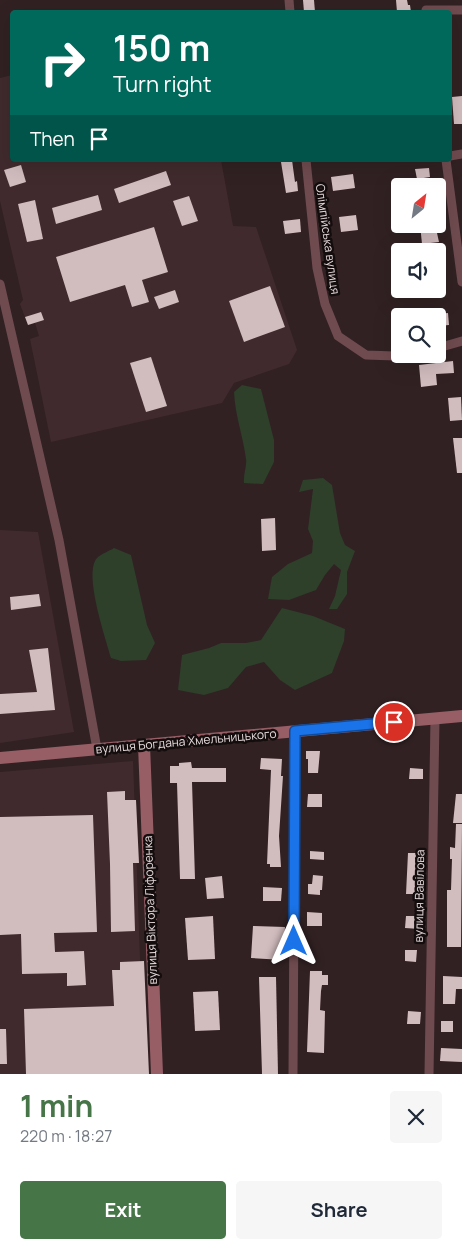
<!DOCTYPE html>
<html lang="en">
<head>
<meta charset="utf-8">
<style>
	body { margin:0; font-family:Manrope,sans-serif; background:#f6f6f7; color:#1f2937; height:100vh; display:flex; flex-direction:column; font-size:19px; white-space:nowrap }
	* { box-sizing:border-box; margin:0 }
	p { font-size:16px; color:#747a83 }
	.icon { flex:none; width:28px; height:28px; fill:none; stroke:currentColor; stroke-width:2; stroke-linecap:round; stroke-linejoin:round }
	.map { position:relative; height:1074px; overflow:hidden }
	.details { display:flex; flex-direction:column; background:#fff; flex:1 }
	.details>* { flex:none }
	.banner { position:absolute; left:10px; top:10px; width:442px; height:152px; border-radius:5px; box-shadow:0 5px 20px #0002; background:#00695c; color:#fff; overflow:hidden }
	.needle { width:32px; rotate:30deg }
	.buttons { position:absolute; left:391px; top:178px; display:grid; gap:10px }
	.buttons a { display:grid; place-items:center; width:55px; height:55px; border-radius:5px; background:#fff; box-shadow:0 5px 20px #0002; font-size:25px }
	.pin { position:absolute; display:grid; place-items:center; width:42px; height:42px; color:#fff; margin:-21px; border:2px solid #fff; border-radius:50%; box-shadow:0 1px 5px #0007 }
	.me { position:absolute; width:55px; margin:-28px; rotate:0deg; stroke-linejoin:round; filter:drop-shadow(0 0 4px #0008) }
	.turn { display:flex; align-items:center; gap:18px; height:105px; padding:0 20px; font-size:22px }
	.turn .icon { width:65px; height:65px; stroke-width:2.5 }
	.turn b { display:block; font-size:35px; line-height:42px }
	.then { display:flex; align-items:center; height:48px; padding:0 20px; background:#0003; gap:10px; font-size:19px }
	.round { display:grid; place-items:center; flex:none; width:52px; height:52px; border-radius:5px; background:#f6f6f7 }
	.summary { display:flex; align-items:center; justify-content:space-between; height:85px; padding:0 20px }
	h1 { font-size:30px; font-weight:700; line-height:38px; color:#467547 }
	.primary-button { display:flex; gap:10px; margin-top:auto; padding:10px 20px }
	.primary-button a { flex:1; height:58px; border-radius:5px; background:#467547; color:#fff; font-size:20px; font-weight:700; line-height:58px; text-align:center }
	.primary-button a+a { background:#f6f6f7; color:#1f2937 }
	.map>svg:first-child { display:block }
	.built { fill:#402a2d }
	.green { fill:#2e3f2a }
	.building { fill:#d1bcbe }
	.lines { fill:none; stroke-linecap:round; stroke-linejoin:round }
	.street { stroke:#6f4b4f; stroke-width:9 }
	.secondary { stroke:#975e66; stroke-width:12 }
	.route-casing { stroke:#114b97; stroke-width:12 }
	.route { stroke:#1a73e8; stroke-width:9 }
	.labels { text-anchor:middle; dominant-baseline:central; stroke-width:5; stroke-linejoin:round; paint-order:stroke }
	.street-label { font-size:12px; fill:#e6dbdc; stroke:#140d0e }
</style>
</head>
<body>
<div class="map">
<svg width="462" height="1074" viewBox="0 0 462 1074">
	<rect width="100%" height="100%" fill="#312123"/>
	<!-- built -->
	<g class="built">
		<path d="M12,75V160H221L233,226L256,227L297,350L289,364L234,383L222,403L51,442L30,339L39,336L35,323L28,325L20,304L23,300L0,201V78Z"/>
		<path d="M0,530L38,532L74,732L0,743Z"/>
		<path d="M133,761L144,1074H0V772Z"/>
	</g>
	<!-- green -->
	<g class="green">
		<path d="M242,385L261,389L274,440V462L263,484L244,483C243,474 247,467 246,459C243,436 235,415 234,392Z"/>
		<path d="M323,478L332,485L340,533L345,545L355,551L347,572V594L337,609H329L335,596L341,570L334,564L325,575L316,590L289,600L268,599L272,577L288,564L312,553L313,541L308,529L313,489L299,492L303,480Z"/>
		<path d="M114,548L131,555L147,625L155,643L146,660L121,661L111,658C106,639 83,573 97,558C101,554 109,551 114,548Z"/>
		<path d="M282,608L313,616L345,629L344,641L332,673L295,690L280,680L264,662L246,667L228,688L204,695L178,690L182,655L209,648L221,643H246L261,640Z"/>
	</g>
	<!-- building -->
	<g class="building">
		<path d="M303,0H314L315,12H304Z"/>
		<path d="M396,0H407L408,5H410L411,12H397Z"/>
		<path d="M462,96V124H454L452,97Z"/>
		<path d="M292,160L295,182L297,181L298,191L286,193L281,162Z"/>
		<path d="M21,165L26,182L10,187L4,170Z"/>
		<path d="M429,168L430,177L417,179L415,169Z"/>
		<path d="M166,171L171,185L119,203L114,189Z"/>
		<path d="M353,174L355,188L333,191L331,177Z"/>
		<path d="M98,195L102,210L56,224L52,208Z"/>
		<path d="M189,196L198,221L182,226L173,201Z"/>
		<path d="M35,200L43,239L27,242L18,204Z"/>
		<path d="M356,215L358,230L341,232L339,217Z"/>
		<path d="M300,219L301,232L285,234L283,221Z"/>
		<path d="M420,224H435L439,242L422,244Z"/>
		<path d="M154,227L168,272L142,280L149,302L132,307L125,285L70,302L56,257Z"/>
		<path d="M270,286L285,327L244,342L229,301Z"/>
		<path d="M175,290L179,302L159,309L154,297Z"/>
		<path d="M41,312L44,320L28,325L25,317Z"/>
		<path d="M448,313L449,325L438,326V314Z"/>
		<path d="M151,357L167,406L146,412L130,363Z"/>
		<path d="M453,361L454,373L436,374L437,385L421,387L419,365Z"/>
		<path d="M461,397L462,420L450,421L448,398Z"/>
		<path d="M453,438H462V473H457Z"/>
		<path d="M275,518L276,550L262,551L261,519Z"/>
		<path d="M39,594L41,606L11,610L10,597Z"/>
		<path d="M48,648L55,710L0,714V694L37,692L29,650Z"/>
		<path d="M306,751H320L318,773H308V759H306Z"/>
		<path d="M261,758L282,759L281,776H283L279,836L281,867H270V864H267L271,770L260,769Z"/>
		<path d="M191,762L192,768H226V782H192L195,879H180L177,783H170V766H179V763Z"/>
		<path d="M410,768L423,769V779H409Z"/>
		<path d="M125,791V800H136L139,863H133L135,931L111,932L110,864L107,792Z"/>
		<path d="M308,794H322V807H307Z"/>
		<path d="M456,794H462V823H453Z"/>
		<path d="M93,815L97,932L54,933L55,952L84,951L86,985L67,986V973L22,974L21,934L0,935V817Z"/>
		<path d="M456,824H462L461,947H447V890H451L452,859H450V847L455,848Z"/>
		<path d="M310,851L324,852V860L310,859Z"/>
		<path d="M408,853H419V870H423V877H419V894H406Z"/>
		<path d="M313,875L323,876L322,890H320V895L308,894V884H312Z"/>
		<path d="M222,876L224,898L207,899L205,878Z"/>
		<path d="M263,887L282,888L281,901H263Z"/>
		<path d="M307,912L322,913V926H307Z"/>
		<path d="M213,916L215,959L188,960L185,918Z"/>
		<path d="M406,916H420V929L405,928Z"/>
		<path d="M253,926L285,927L283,960L251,958Z"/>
		<path d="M405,950H417L416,962L405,961Z"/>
		<path d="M144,961L149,1074H26L24,1009L114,1006L112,970H120V962Z"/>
		<path d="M310,971H322V975H328V985H322L321,991L320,1010L325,1011L324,1053L307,1052Z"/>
		<path d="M443,976L462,977V989H456L455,1004H443Z"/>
		<path d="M259,977H276L278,1074H262Z"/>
		<path d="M218,991L220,1030L195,1031L193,992Z"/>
		<path d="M408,1011L421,1012L420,1024H407Z"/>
		<rect x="441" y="1021" width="12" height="11"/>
		<path d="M0,1029H6L7,1064H0Z"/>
		<path d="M441,1048L462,1049V1062L440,1061Z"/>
	</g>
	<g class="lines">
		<!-- street -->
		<g class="street">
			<path d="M289,0L290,12"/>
			<path d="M426,10H462"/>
			<path d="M450,156L462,154"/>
			<path d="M306,160L317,268L325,304L338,336L366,355L395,356L406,354"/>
			<path d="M446,160L462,282"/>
			<path d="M0,284L59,540L97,749"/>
			<path d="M438,348L462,341"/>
			<path d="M293,1074L295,731"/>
			<path d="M429,1074L435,719"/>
		</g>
		<!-- secondary -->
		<g class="secondary">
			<path d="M144,745L157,1074"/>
			<path d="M0,758L462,716"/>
		</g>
	</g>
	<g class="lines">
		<defs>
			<path id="route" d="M294,941L295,731L394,722"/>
		</defs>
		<!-- route casing -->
		<use href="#route" class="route-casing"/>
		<!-- route -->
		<use href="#route" class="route"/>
	</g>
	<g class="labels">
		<!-- street labels -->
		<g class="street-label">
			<text transform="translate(328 239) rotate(82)">Олімпійська вулиця</text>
			<text transform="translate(186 741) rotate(-5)">вулиця Богдана Хмельницького</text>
			<text transform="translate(419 896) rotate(-89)">вулиця Вавілова</text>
			<text transform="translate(150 910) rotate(-92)">вулиця Віктора Ліфоренка</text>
		</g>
	</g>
</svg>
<div class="buttons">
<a><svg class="needle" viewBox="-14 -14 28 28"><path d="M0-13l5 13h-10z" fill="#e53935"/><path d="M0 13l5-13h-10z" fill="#747a83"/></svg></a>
<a><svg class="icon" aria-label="sound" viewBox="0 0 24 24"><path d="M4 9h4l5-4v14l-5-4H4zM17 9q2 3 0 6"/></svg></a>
<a><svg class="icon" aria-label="search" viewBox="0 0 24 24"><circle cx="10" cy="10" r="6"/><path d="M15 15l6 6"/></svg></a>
</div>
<div class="pin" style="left:394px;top:722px;background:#d93025"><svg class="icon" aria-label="arrive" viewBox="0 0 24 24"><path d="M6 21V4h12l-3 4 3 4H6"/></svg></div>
<svg class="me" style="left:294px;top:941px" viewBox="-20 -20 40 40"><path d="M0-17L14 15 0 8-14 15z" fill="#1a73e8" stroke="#fff" stroke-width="4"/></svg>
<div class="banner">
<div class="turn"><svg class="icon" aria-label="right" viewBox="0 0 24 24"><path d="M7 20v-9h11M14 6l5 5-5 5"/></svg><div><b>150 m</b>Turn right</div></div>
<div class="then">Then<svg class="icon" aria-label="arrive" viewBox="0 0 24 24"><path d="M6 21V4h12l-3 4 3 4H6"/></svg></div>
</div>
</div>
<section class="details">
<div class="summary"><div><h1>1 min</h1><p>220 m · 18:27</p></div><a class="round"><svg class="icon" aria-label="close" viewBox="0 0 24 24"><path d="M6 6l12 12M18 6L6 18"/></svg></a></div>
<div class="primary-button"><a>Exit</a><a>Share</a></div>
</section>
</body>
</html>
